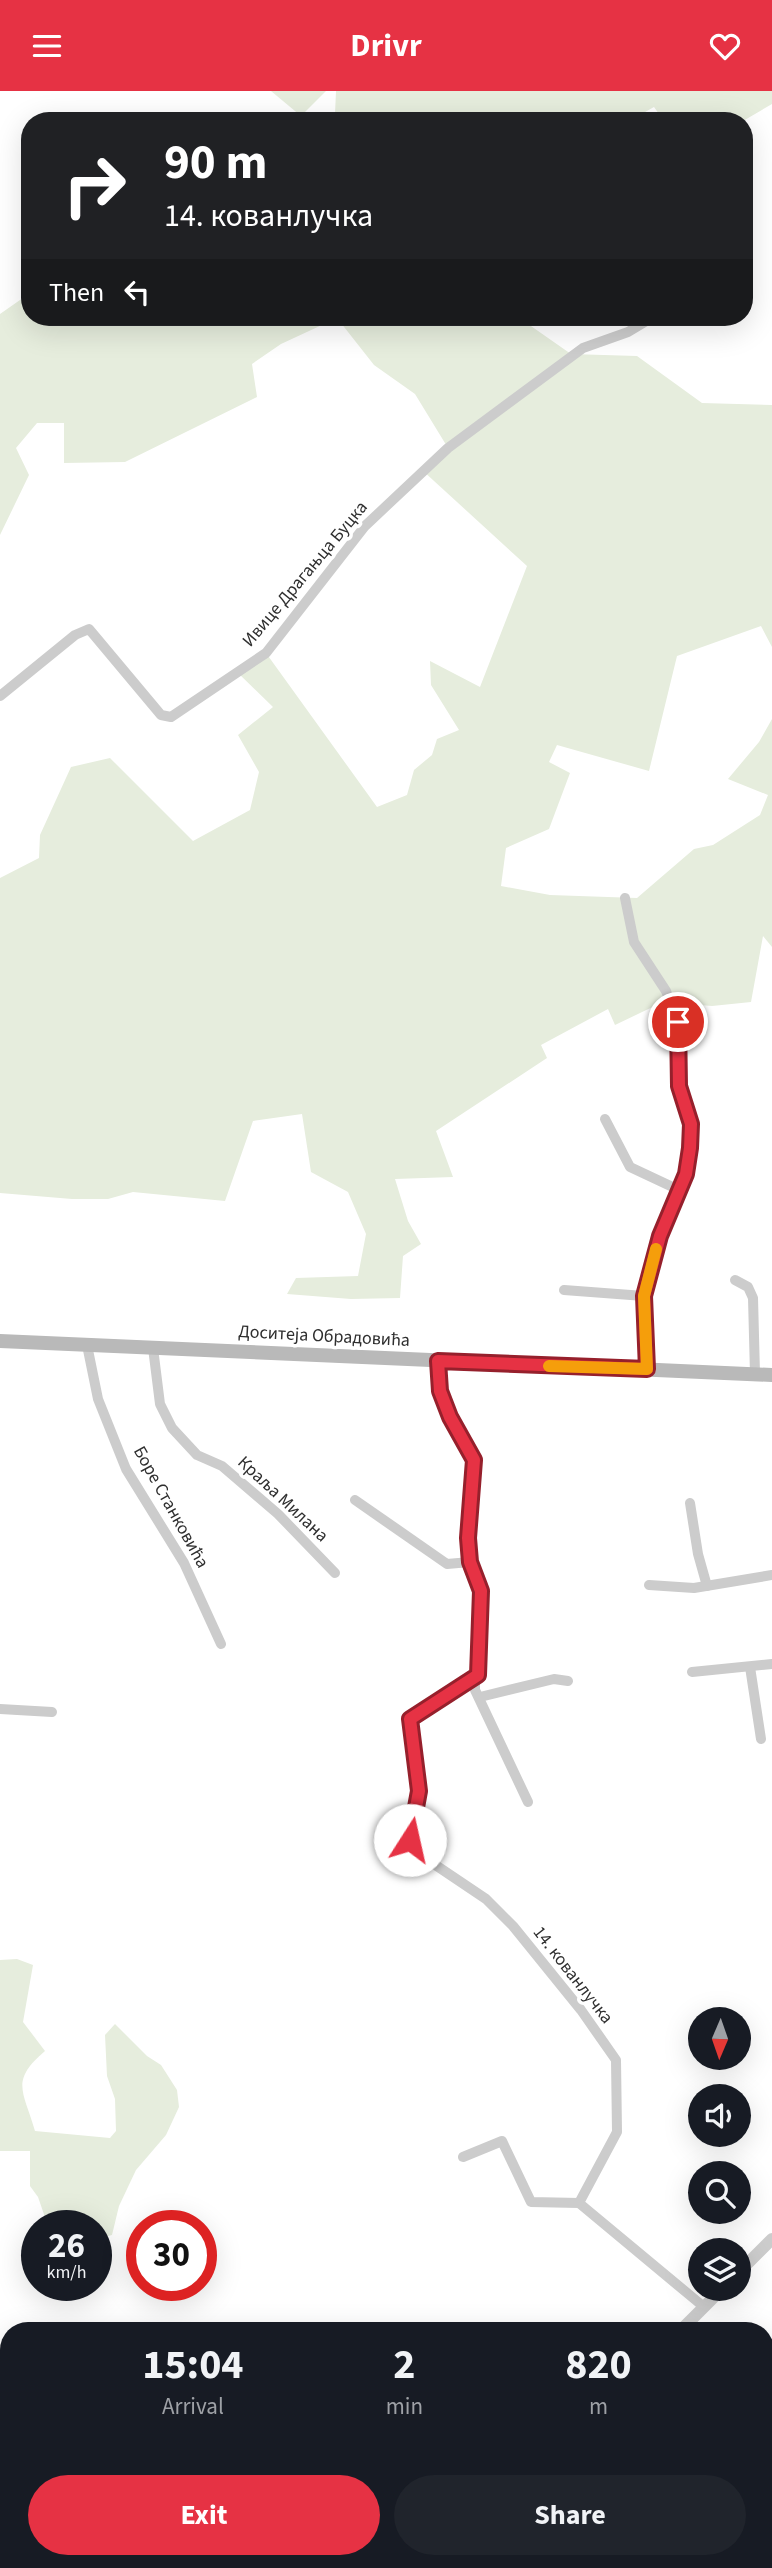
<!DOCTYPE html>
<html lang="en">
<head>
<meta charset="utf-8">
<style>
	body { margin:0; font-family:"Source Sans 3",sans-serif; background:#20242c; color:#f1f3f6; height:100vh; display:flex; flex-direction:column; font-size:26px; white-space:nowrap }
	* { box-sizing:border-box; margin:0 }
	p { font-size:23px; color:#9ea1a6 }
	.icon { flex:none; width:38px; height:38px; fill:none; stroke:currentColor; stroke-width:2; stroke-linecap:round; stroke-linejoin:round }
	.map { position:relative; flex:1; overflow:hidden }
	.sheet { position:absolute; left:0px; top:2231px; width:774px; height:247px; display:flex; flex-direction:column; background:#171b24; border-radius:28px 28px 0 0; box-shadow:0 7px 28px #0002 }
	.sheet>* { flex:none }
	.banner { position:absolute; left:21px; top:21px; width:732px; height:214px; border-radius:28px; box-shadow:0 7px 28px #0002; background:#202124; color:#fff; overflow:hidden }
	.needle { width:46px; rotate:182deg }
	.tools { position:absolute; left:688px; top:1916px; display:grid; gap:14px }
	.tools a { display:grid; place-items:center; width:63px; height:63px; border-radius:50%; background:#171b24; box-shadow:0 7px 28px #0002; font-size:35px }
	.speed { position:absolute; left:21px; top:2119px; display:flex; gap:14px; font-size:35px; font-weight:700; text-align:center }
	.speed>* { display:grid; place-content:center; width:91px; height:91px; border-radius:50%; background:#171b24; box-shadow:0 7px 28px #0002; line-height:1 }
	.speed small { font-size:18px; font-weight:400 }
	.speed .limit { border:10px solid #d22; background:#fff; color:#111 }
	.pin { position:absolute; display:grid; place-items:center; width:60px; height:60px; color:#fff; margin:-30px; border:4px solid #fff; border-radius:50%; box-shadow:0 2px 7px #0007 }
	.me { position:absolute; width:77px; margin:-38px; rotate:10deg; stroke-linejoin:round; filter:drop-shadow(0 0 5px #0008) }
	.turn { display:flex; align-items:center; gap:24px; height:147px; padding:0 28px; font-size:32px }
	.turn .icon { width:91px; height:91px; stroke-width:2.5 }
	.turn b { display:block; font-size:49px; line-height:60px }
	.then { display:flex; align-items:center; height:66px; padding:0 28px; background:#0003; gap:14px; font-size:26px }
	.eta { display:flex; justify-content:space-evenly; align-items:center; height:119px; text-align:center }
	.eta b { font-size:42px; font-weight:700; line-height:49px }
	.button { display:flex; gap:14px; margin-top:auto; padding:14px 28px }
	.button a { flex:1; height:80px; border-radius:42px; background:#e63244; color:#fff; font-size:28px; font-weight:700; line-height:80px; text-align:center }
	.button a+a { background:#20242c; color:#f1f3f6 }
	header { display:flex; justify-content:space-between; align-items:center; height:91px; padding:0 28px; background:#e63244; color:#fff; font-size:32px; font-weight:700 }
	.map>svg:first-child { display:block }
	.green { fill:#e6eddd }
	.lines { fill:none; stroke-linecap:round; stroke-linejoin:round }
	.minor { stroke:#ccc; stroke-width:10 }
	.tertiary { stroke:#ccc; stroke-width:12 }
	.secondary { stroke:#b9b9b9; stroke-width:14 }
	.route-casing { stroke:#96202c; stroke-width:18 }
	.route { stroke:#e63244; stroke-width:12 }
	.slow { stroke:#f59e0b; stroke-width:12 }
	.labels { text-anchor:middle; dominant-baseline:central; stroke-width:7; stroke-linejoin:round; paint-order:stroke }
	.street-label { font-size:18px; fill:#2f2f2f; stroke:#fff }
</style>
</head>
<body>
<header><svg class="icon" aria-label="menu" viewBox="0 0 24 24"><path d="M4 6h16M4 12h16M4 18h16"/></svg>Drivr<svg class="icon" aria-label="heart" viewBox="0 0 24 24"><path d="M12 20l-8-8c-3-5 5-10 8-4 3-6 11-1 8 4z"/></svg></header>
<div class="map">
<svg width="772" height="2477" viewBox="0 0 772 2477">
	<rect width="100%" height="100%" fill="#fff"/>
	<!-- green -->
	<g class="green">
		<path d="M271,0H326L301,25Z"/>
		<path d="M336,0H772V13L743,30H664L654,16L629,30H286L335,23Z"/>
		<path d="M30,202V226H518L571,263L637,265L702,312L772,314V556L761,535L677,565L649,680L557,654L549,671L570,682L549,738L506,757L501,795L550,804L637,807L694,758L713,754L760,724L768,704L728,688L759,651L772,628V856L763,845L751,911L712,915L663,911L615,934L608,918L541,954L547,967L436,1040L453,1086L395,1088L408,1130L421,1153L403,1165L400,1207L351,1208L287,1203L296,1187L358,1185L366,1143L348,1101L311,1081L302,1023L253,1030L225,1110L133,1101L108,1108H72L0,1102V787L39,767L40,744L71,676L110,667L193,750L250,719L259,681L238,644L273,616L237,581L266,562L377,716L407,704L414,679L432,664L437,648L459,639L431,594L430,570L480,596L527,475L422,379L448,357L415,303L374,274L337,227L281,253L252,273L257,306L125,371L64,372V332H37L16,357L29,384L0,444V223Z"/>
		<path d="M17,1868L33,1874L23,1931L45,1960C10,1990 23,1999 35,2040L110,2047L116,2040L115,2008L107,1985L105,1944L115,1933L147,1965L161,1974L177,1999L179,2016L166,2044L136,2079L119,2115L112,2144L96,2148V2135H48L38,2106L30,2095V2060H0V1869Z"/>
		<path d="M0,2335L9,2341V2430L0,2425Z"/>
	</g>
	<g class="lines">
		<!-- minor -->
		<g class="minor">
			<path d="M0,605L75,544L89,538L161,624L171,626L266,562L365,435L448,357L583,257L628,241L653,226"/>
			<path d="M625,807L634,851L666,900L678,931L679,995L691,1033L686,1083L660,1145L644,1205L647,1278"/>
			<path d="M605,1028L630,1076L679,1099"/>
			<path d="M735,1189L748,1196L753,1207L755,1283"/>
			<path d="M564,1199L644,1205"/>
			<path d="M87,1254L98,1308L126,1378L184,1472L221,1553"/>
			<path d="M153,1257L160,1313L172,1337L197,1364L222,1375L278,1423L335,1482"/>
			<path d="M438,1270L440,1300L450,1326L474,1369L468,1447L470,1471L481,1500L478,1584L410,1627L419,1700L410,1749L428,1769L486,1808L513,1835L581,1919L616,1969L617,2041L579,2112L704,2216"/>
			<path d="M355,1409L447,1473L470,1471"/>
			<path d="M690,1412L698,1463L707,1495"/>
			<path d="M649,1494L694,1497L772,1484"/>
			<path d="M750,1576L761,1648"/>
			<path d="M692,1581L772,1573"/>
			<path d="M475,1588V1599L528,1711"/>
			<path d="M480,1606L554,1588L568,1590"/>
			<path d="M0,1618L52,1621"/>
			<path d="M463,2066L502,2050L531,2111L579,2112"/>
			<path d="M765,2441L772,2461"/>
			<path d="M426,2469L428,2477"/>
		</g>
		<!-- tertiary -->
		<g class="tertiary">
			<path d="M738,2182L772,2148"/>
			<path d="M680,2240L722,2198"/>
			<path d="M343,2477L370,2469"/>
		</g>
		<!-- secondary -->
		<path class="secondary" d="M0,1250L772,1284"/>
	</g>
	<g class="lines">
		<defs>
			<path id="route" d="M410,1749L419,1700L410,1628L478,1584L481,1500L470,1471L468,1447L474,1369L450,1326L440,1300L438,1270L647,1278L644,1205L660,1145L686,1083L690,1057L691,1033L679,995L678,931"/>
		</defs>
		<!-- route casing -->
		<use href="#route" class="route-casing"/>
		<!-- route -->
		<use href="#route" class="route"/>
		<!-- slow -->
		<path class="slow" d="M549,1275L647,1278L644,1205L656,1158"/>
	</g>
	<g class="labels">
		<!-- street labels -->
		<g class="street-label">
			<text transform="translate(305 483) rotate(-50)">Ивице Драгањца Буцка</text>
			<text transform="translate(324 1245) rotate(3)">Доситеја Обрадовића</text>
			<text transform="translate(283 1408) rotate(43)">Краља Милана</text>
			<text transform="translate(171 1416) rotate(61)">Боре Станковића</text>
			<text transform="translate(573 1884) rotate(52)">14. кованлучка</text>
		</g>
	</g>
</svg>
<div class="tools">
<a><svg class="needle" viewBox="-14 -14 28 28"><path d="M0-13l5 13h-10z" fill="#e53935"/><path d="M0 13l5-13h-10z" fill="#9ea1a6"/></svg></a>
<a><svg class="icon" aria-label="sound" viewBox="0 0 24 24"><path d="M4 9h4l5-4v14l-5-4H4zM17 9q2 3 0 6"/></svg></a>
<a><svg class="icon" aria-label="search" viewBox="0 0 24 24"><circle cx="10" cy="10" r="6"/><path d="M15 15l6 6"/></svg></a>
<a><svg class="icon" aria-label="layers" viewBox="0 0 24 24"><path d="M12 4l9 5-9 5-9-5zM3 14l9 5 9-5"/></svg></a>
</div>
<div class="speed"><div>26<small>km/h</small></div><div class="limit">30</div></div>
<div class="pin" style="left:678px;top:931px;background:#d93025"><svg class="icon" aria-label="arrive" viewBox="0 0 24 24"><path d="M6 21V4h12l-3 4 3 4H6"/></svg></div>
<svg class="me" style="left:410px;top:1749px" viewBox="-20 -20 40 40"><circle r="19" fill="#fff"/><path d="M0-13L10 11 0 6-10 11z" fill="#e63244"/></svg>
<div class="banner">
<div class="turn"><svg class="icon" aria-label="right" viewBox="0 0 24 24"><path d="M7 20v-9h11M14 6l5 5-5 5"/></svg><div><b>90 m</b>14. кованлучка</div></div>
<div class="then">Then<svg class="icon" aria-label="left" viewBox="0 0 24 24"><path d="M17 20v-9H6M10 6l-5 5 5 5"/></svg></div>
</div>
<section class="sheet">
<div class="eta">
<div><b>15:04</b><p>Arrival</p></div>
<div><b>2</b><p>min</p></div>
<div><b>820</b><p>m</p></div>
</div>
<div class="button"><a>Exit</a><a>Share</a></div>
</section>
</div>
</body>
</html>
